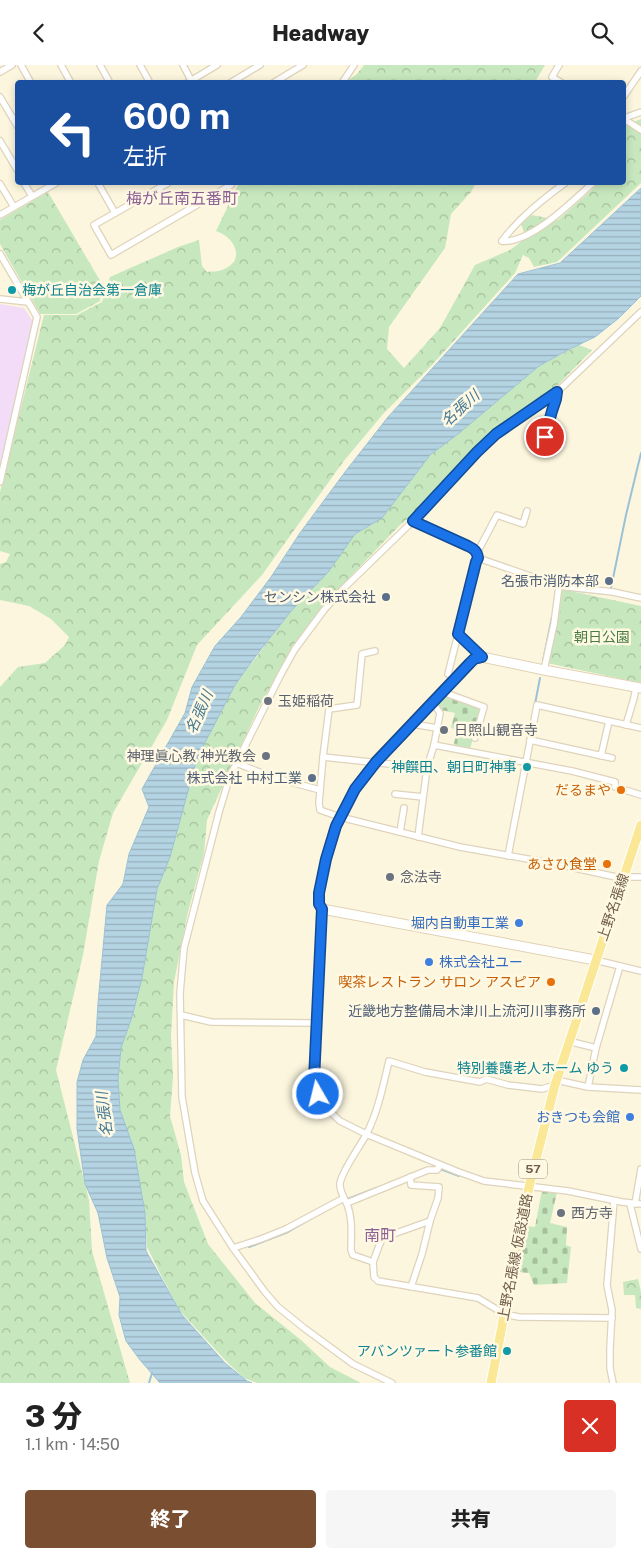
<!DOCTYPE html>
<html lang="ja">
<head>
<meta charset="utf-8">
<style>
	body { margin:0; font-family:"Public Sans","Noto Sans JP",sans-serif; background:#f6f6f6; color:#222; height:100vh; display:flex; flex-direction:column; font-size:19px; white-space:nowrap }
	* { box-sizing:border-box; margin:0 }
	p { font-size:16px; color:#767676 }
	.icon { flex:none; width:28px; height:28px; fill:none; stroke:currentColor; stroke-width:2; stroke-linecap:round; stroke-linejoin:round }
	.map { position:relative; height:1318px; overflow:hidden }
	.panel { display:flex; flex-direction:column; background:#fff; flex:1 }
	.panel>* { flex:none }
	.top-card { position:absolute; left:15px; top:15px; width:611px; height:105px; border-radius:5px; box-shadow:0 2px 8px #0003; background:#1a4fa0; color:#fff; overflow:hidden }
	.pin { position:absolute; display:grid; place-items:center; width:42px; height:42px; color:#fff; margin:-21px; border:2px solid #fff; border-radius:50%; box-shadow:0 1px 5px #0007 }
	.me { position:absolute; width:55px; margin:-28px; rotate:352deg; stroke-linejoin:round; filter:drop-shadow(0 0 4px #0008) }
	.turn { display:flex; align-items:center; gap:18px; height:105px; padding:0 25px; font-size:22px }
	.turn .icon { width:65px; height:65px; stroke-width:2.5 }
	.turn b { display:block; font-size:35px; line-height:42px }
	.round { display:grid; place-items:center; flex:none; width:52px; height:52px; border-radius:5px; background:#f6f6f6 }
	.overview { display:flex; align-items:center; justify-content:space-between; height:85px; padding:0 25px }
	h1 { font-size:30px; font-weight:800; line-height:38px }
	.primary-button { display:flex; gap:10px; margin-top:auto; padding:10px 25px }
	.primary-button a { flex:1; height:58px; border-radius:5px; background:#7a4f31; color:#fff; font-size:20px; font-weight:800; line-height:58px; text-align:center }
	.primary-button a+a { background:#f6f6f6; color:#222 }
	header { display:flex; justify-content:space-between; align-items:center; height:65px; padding:0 25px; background:#fff; font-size:22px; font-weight:800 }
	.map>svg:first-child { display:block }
	.education { fill:#f2dcf8 }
	.forest { fill:url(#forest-crowns) }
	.cemetery { fill:url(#cemetery-stones) }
	.water { fill:url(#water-rules); stroke:#9ac2d6 }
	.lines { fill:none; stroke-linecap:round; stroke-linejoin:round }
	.stream { stroke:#9ac2d6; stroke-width:2 }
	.street-casing { stroke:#dfd3bb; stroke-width:8 }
	.secondary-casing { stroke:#e1d2b6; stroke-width:11 }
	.primary-casing { stroke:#fff; stroke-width:11 }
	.street { stroke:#fff; stroke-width:5.5 }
	.secondary { stroke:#fff; stroke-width:9 }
	.primary { stroke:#fbe896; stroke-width:9 }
	.route-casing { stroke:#114b97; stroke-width:12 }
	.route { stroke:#1a73e8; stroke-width:9 }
	.culture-dot { fill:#0f9aa8; stroke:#fff9e4; stroke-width:2 }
	.service-dot { fill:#5c6f8a; stroke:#fff9e4; stroke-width:2 }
	.worship-dot { fill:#6b7280; stroke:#fff9e4; stroke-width:2 }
	.food-dot { fill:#e8710a; stroke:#fff9e4; stroke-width:2 }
	.shop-dot { fill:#3f7fe0; stroke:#fff9e4; stroke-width:2 }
	.labels { text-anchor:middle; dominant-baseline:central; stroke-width:5; stroke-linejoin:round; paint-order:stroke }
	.shield { fill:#fff9e4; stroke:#9c8c76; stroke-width:1 }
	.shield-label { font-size:12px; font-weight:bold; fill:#715e47 }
	.culture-label { font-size:14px; fill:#0d838f; stroke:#fff9e4; text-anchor:end }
	.service-label { font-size:14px; fill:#4e5e75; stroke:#fff9e4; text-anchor:end }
	.park-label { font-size:14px; fill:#487d42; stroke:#fff9e4 }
	.worship-label { font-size:14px; fill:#5b616d; stroke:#fff9e4; text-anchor:start }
	.food-label { font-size:14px; fill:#c56008; stroke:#fff9e4; text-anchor:end }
	.street-label { font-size:14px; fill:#715e47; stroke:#fff9e4 }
	.shop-label { font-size:14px; fill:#366cbe; stroke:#fff9e4; text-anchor:end }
	.water-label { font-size:15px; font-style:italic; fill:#477993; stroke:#fff9e4 }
	.quarter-label { font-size:16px; fill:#8d6295; stroke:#fff9e4 }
</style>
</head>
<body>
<header><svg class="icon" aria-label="back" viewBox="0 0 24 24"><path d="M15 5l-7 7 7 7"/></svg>Headway<svg class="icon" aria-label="search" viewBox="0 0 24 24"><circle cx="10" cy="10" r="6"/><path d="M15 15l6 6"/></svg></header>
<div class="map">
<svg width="641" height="1318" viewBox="0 0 641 1318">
	<defs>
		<pattern id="forest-crowns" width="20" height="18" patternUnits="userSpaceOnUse" patternTransform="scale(1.25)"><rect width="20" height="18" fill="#c7e8be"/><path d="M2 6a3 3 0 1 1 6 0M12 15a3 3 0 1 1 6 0" fill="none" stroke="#a6bf9c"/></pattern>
		<pattern id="cemetery-stones" width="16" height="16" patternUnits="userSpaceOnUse" patternTransform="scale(1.25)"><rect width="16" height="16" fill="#c7e8be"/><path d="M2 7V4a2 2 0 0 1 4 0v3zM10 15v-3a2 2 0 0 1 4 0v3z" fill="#a6bf9c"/></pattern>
		<pattern id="water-rules" width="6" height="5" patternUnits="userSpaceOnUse" patternTransform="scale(1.25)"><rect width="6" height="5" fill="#b4d4e4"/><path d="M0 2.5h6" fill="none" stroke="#97afbb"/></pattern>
	</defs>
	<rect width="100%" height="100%" fill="#fcf6de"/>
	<!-- education -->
	<path class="education" d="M0,239L24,243L35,260L0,408Z"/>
	<!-- forest -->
	<g class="forest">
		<path d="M364,0H545L535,17H346L357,9Z"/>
		<path d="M641,54V118L557,197L534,202L529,193L523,190L515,208L432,300L383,349L343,397L262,510L197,580L167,655L113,748L99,796L83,890L56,1005L89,1135L92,1186L130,1318H0V622L18,602L45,598L65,580L69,572L51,554L29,541L0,535V499L6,497L10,489L0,486V427L44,250H77L102,237L110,212L178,182L199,175L202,201L207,207C212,206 218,207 222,205C247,196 235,172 216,166L239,118H476L471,127L451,149L445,183L389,262L387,284L404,303L440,263L475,200L510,185L526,173L521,159L532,150L558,155L595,122L597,118H624V61Z"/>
		<path d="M48,127L102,219L100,236L76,249H40L0,179V155Z"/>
		<path d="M579,280L592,285L555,323L496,367L433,432L399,461L326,537L290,587L258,644L207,755L204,788L188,847L174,917L171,971L173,1012L170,1051L181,1090L184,1117L208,1179L255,1238L301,1275L330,1302L361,1318H257L244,1313L225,1295L180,1246L162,1212L147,1182L145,1148L134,1084L120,1045L118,1014L121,983L132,952L142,913L157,824L170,792L197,693L235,620L292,545L329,506L355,469L382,453L430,390L458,369L539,301Z"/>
		<path d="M561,524L641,541V618L547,598L560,544Z"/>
		<path d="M638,1214L641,1227V1244L636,1243L635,1230H624L623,1217Z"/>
	</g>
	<!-- cemetery -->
	<g class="cemetery">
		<path d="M443,629L480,643L470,685L456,682L454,678L457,667L451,662L455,648L441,645L435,637Z"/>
		<path d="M542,1125L557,1127L550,1158L567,1162L566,1180L571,1182L567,1218L534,1220L529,1208L518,1207L526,1161L535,1162Z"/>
	</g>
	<!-- water -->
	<path class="water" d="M641,123V231L619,253L595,272L568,285L539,301L458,369L430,390L382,453L355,469L329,506L292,545L255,592L235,620L197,693L170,792L157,824L142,913L132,952L121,983L118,1014L120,1045L134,1084L141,1125L145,1148L146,1186L182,1250L225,1298L247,1316L252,1318H160L140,1295L126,1276L119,1250L120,1232L107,1193L98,1148L85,1119L77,1064V1017L83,995L96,971L98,938L107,840L123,819L129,789L149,742L142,724L185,648L192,622L215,581L241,552L271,512L300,468L345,407L388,352L518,209L560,198Z"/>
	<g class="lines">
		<!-- stream -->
		<g class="stream">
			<path d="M570,525L607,529L611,523L626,450L641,388"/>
			<path d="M543,596L552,552"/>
			<path d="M535,639L540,613"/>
			<path d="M427,1103L435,1102L459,1111"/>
			<path d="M345,1135L376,1123"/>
			<path d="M249,1182L288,1167L321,1148"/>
			<path d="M149,1318L152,1308"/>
		</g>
		<defs>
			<g id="street">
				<path d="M21,0L31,18"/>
				<path d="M61,0L71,18"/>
				<path d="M100,0L110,18"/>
				<path d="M140,0L150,18"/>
				<path d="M183,0L191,15"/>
				<path d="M559,0L552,12L562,18"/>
				<path d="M0,7L12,0"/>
				<path d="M187,18L217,0"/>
				<path d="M230,18L260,0"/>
				<path d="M273,18L303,0"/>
				<path d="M342,18L354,0"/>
				<path d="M624,31L641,6"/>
				<path d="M0,32L18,62"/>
				<path d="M624,53L641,47"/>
				<path d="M624,54L641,65"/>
				<path d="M0,76L18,106"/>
				<path d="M24,118L32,131"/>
				<path d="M98,118L115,148"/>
				<path d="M168,118L94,160L111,190L231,120L229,118"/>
				<path d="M0,119L14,142"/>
				<path d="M0,150L56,118"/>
				<path d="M502,176C531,179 572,136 593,118"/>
				<path d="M502,176C519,153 542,135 565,118"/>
				<path d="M0,189L37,252L0,417"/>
				<path d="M0,234L28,237"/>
				<path d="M545,372L552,345L556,334L557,327"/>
				<path d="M413,456L474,484L478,493L476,497L448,609"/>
				<path d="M477,488L497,450L523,459L527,446"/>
				<path d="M478,493L559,521L613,527L641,533"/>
				<path d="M458,569L482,592"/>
				<path d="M375,586L362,589L357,640L329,644L323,692L319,738L320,745L340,752L460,782L561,800L616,812H641"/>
				<path d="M544,605L554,559L559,521"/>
				<path d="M443,627L484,642L475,673"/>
				<path d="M412,659L437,663"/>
				<path d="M626,660L634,633L636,622"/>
				<path d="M530,675L612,693"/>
				<path d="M434,680L572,706L615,717V722L641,730"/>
				<path d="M601,691L609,656"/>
				<path d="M323,692L427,703"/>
				<path d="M236,698L272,712L320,725"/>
				<path d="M395,729L423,732"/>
				<path d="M340,752C332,771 312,826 322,844L315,1015L324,1041L340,1056L366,1069L456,1106L484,1116L568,1126L622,1137L641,1139"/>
				<path d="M400,767L404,743"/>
				<path d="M418,772L427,703L434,680L440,648L433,638"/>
				<path d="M508,791L537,640L641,663"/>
				<path d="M595,895L641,906"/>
				<path d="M181,950L211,957L316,958"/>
				<path d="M568,976L596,983L620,901"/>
				<path d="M556,1015L588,1022L641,1025"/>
				<path d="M588,1022L596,983"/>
				<path d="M410,1112L411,1120L439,1122L438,1133L430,1156L422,1189L411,1222"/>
				<path d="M347,1138L428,1105H437L440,1100"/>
				<path d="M630,1139L641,1184"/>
				<path d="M635,1139L641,1104"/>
				<path d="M430,1156L382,1173L373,1197L374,1212L378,1216L478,1233L501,1247H505L508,1250L519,1252L612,1253"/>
				<path d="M233,1183L261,1174L286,1164L344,1133"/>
				<path d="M373,1197L353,1190L351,1185C351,1170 353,1154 347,1139C344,1133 339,1125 340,1118C343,1104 359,1083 366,1070C378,1047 383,1021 389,996L425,1007L480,1017L486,1014L508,1020L542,1024L555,1020"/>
				<path d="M392,1318L353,1299L304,1263L278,1242L265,1227L233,1183L203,1136L195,1108L182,1032L180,928L184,883L219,747L230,711L281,609L295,584L324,545L343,524L413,456L477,387L497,369L557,327L641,247"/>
				<path d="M613,1318L610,1303V1284L612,1245L607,1220L614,1136"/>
			</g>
			<g id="secondary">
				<path d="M340,752L355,724L375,697L469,598L474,594L482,592L544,605L641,623"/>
				<path d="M322,844L595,895"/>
			</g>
			<path id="primary" d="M491,1318L529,1122L555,1020L641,760"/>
		</defs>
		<!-- street casing -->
		<use href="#street" class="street-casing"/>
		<!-- secondary casing -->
		<use href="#secondary" class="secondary-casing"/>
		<!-- primary casing -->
		<use href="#primary" class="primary-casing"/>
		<!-- street -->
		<use href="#street" class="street"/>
		<!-- secondary -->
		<use href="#secondary" class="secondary"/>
		<!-- primary -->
		<use href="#primary" class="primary"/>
	</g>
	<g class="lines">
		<defs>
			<path id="route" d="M318,1029L314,1015L322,844L319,839V828L326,794L336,761L355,724L376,697L470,598L474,594L482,592L458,569L476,497L478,493C477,486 474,484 468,481L413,456L477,387L496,369L557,327L556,334L552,346L545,372"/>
		</defs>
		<!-- route casing -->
		<use href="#route" class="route-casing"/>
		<!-- route -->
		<use href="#route" class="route"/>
	</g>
	<!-- markers -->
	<g class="culture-dot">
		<circle cx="12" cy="225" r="5"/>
		<circle cx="527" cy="702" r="5"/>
		<circle cx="624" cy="1003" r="5"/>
		<circle cx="507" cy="1286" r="5"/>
	</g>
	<g class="service-dot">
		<circle cx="609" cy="516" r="5"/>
		<circle cx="386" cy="532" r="5"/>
		<circle cx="312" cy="713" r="5"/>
		<circle cx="596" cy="946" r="5"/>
	</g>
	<g class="worship-dot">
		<circle cx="268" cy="636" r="5"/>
		<circle cx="444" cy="665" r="5"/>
		<circle cx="266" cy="691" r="5"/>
		<circle cx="390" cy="812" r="5"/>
		<circle cx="561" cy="1148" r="5"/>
	</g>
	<g class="food-dot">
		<circle cx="621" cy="725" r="5"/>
		<circle cx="607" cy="799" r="5"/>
		<circle cx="551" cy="917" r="5"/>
	</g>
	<g class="shop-dot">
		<circle cx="519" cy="858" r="5"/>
		<circle cx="429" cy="897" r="5"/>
		<circle cx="630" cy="1052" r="5"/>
	</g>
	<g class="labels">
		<!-- shield labels -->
		<rect class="shield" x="519" y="1094.5" width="28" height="19" rx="4"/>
		<g class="shield-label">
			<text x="533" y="1104">57</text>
		</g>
		<!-- culture labels -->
		<g class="culture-label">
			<text x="22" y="225" text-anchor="start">梅が丘自治会第一倉庫</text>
			<text x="517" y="702">神饌田、朝日町神事</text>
			<text x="614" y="1003">特別養護老人ホーム ゆう</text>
			<text x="497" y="1286">アバンツァート参番館</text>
		</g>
		<!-- service labels -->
		<g class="service-label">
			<text x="599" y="516">名張市消防本部</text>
			<text x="376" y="532">センシン株式会社</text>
			<text x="302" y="713">株式会社 中村工業</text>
			<text x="586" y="946">近畿地方整備局木津川上流河川事務所</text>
		</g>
		<!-- park labels -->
		<g class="park-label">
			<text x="602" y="572">朝日公園</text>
		</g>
		<!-- worship labels -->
		<g class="worship-label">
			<text x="278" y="636">玉姫稲荷</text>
			<text x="454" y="665">日照山観音寺</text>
			<text x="256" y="691" text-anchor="end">神理眞心教 神光教会</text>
			<text x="400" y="812">念法寺</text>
			<text x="571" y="1148">西方寺</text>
		</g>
		<!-- food labels -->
		<g class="food-label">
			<text x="611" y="725">だるまや</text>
			<text x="597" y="799">あさひ食堂</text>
			<text x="541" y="917">喫茶レストラン サロン アスピア</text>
		</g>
		<!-- street labels -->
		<g class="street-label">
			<text transform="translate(613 842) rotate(-71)">上野名張線</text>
			<text transform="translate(515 1192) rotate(-79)">上野名張線 仮設道路</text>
		</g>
		<!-- shop labels -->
		<g class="shop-label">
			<text x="509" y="858">堀内自動車工業</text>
			<text x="439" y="897" text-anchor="start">株式会社ユー</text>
			<text x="620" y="1052">おきつも会館</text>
		</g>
		<!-- water labels -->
		<g class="water-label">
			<text transform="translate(460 343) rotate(-42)">名張川</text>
			<text transform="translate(199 647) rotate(-66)">名張川</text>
			<text transform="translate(104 1049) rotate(-97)">名張川</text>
		</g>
		<!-- quarter labels -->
		<g class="quarter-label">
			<text x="182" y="133">梅が丘南五番町</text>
			<text x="380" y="1170">南町</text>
		</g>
	</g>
</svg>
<div class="pin" style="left:545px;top:372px;background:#d93025"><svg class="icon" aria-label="arrive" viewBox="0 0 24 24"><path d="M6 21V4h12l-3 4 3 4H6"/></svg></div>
<svg class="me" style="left:318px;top:1029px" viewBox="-20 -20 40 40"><circle r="17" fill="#1a73e8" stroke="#fff" stroke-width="3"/><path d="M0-11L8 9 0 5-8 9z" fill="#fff"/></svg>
<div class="top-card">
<div class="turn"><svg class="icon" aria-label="left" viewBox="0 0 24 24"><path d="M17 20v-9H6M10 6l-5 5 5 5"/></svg><div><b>600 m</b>左折</div></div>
</div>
</div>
<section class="panel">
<div class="overview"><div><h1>3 分</h1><p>1.1 km · 14:50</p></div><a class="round" style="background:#d93025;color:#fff"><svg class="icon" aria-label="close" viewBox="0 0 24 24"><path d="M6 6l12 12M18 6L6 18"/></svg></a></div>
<div class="primary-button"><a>終了</a><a>共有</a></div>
</section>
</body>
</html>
